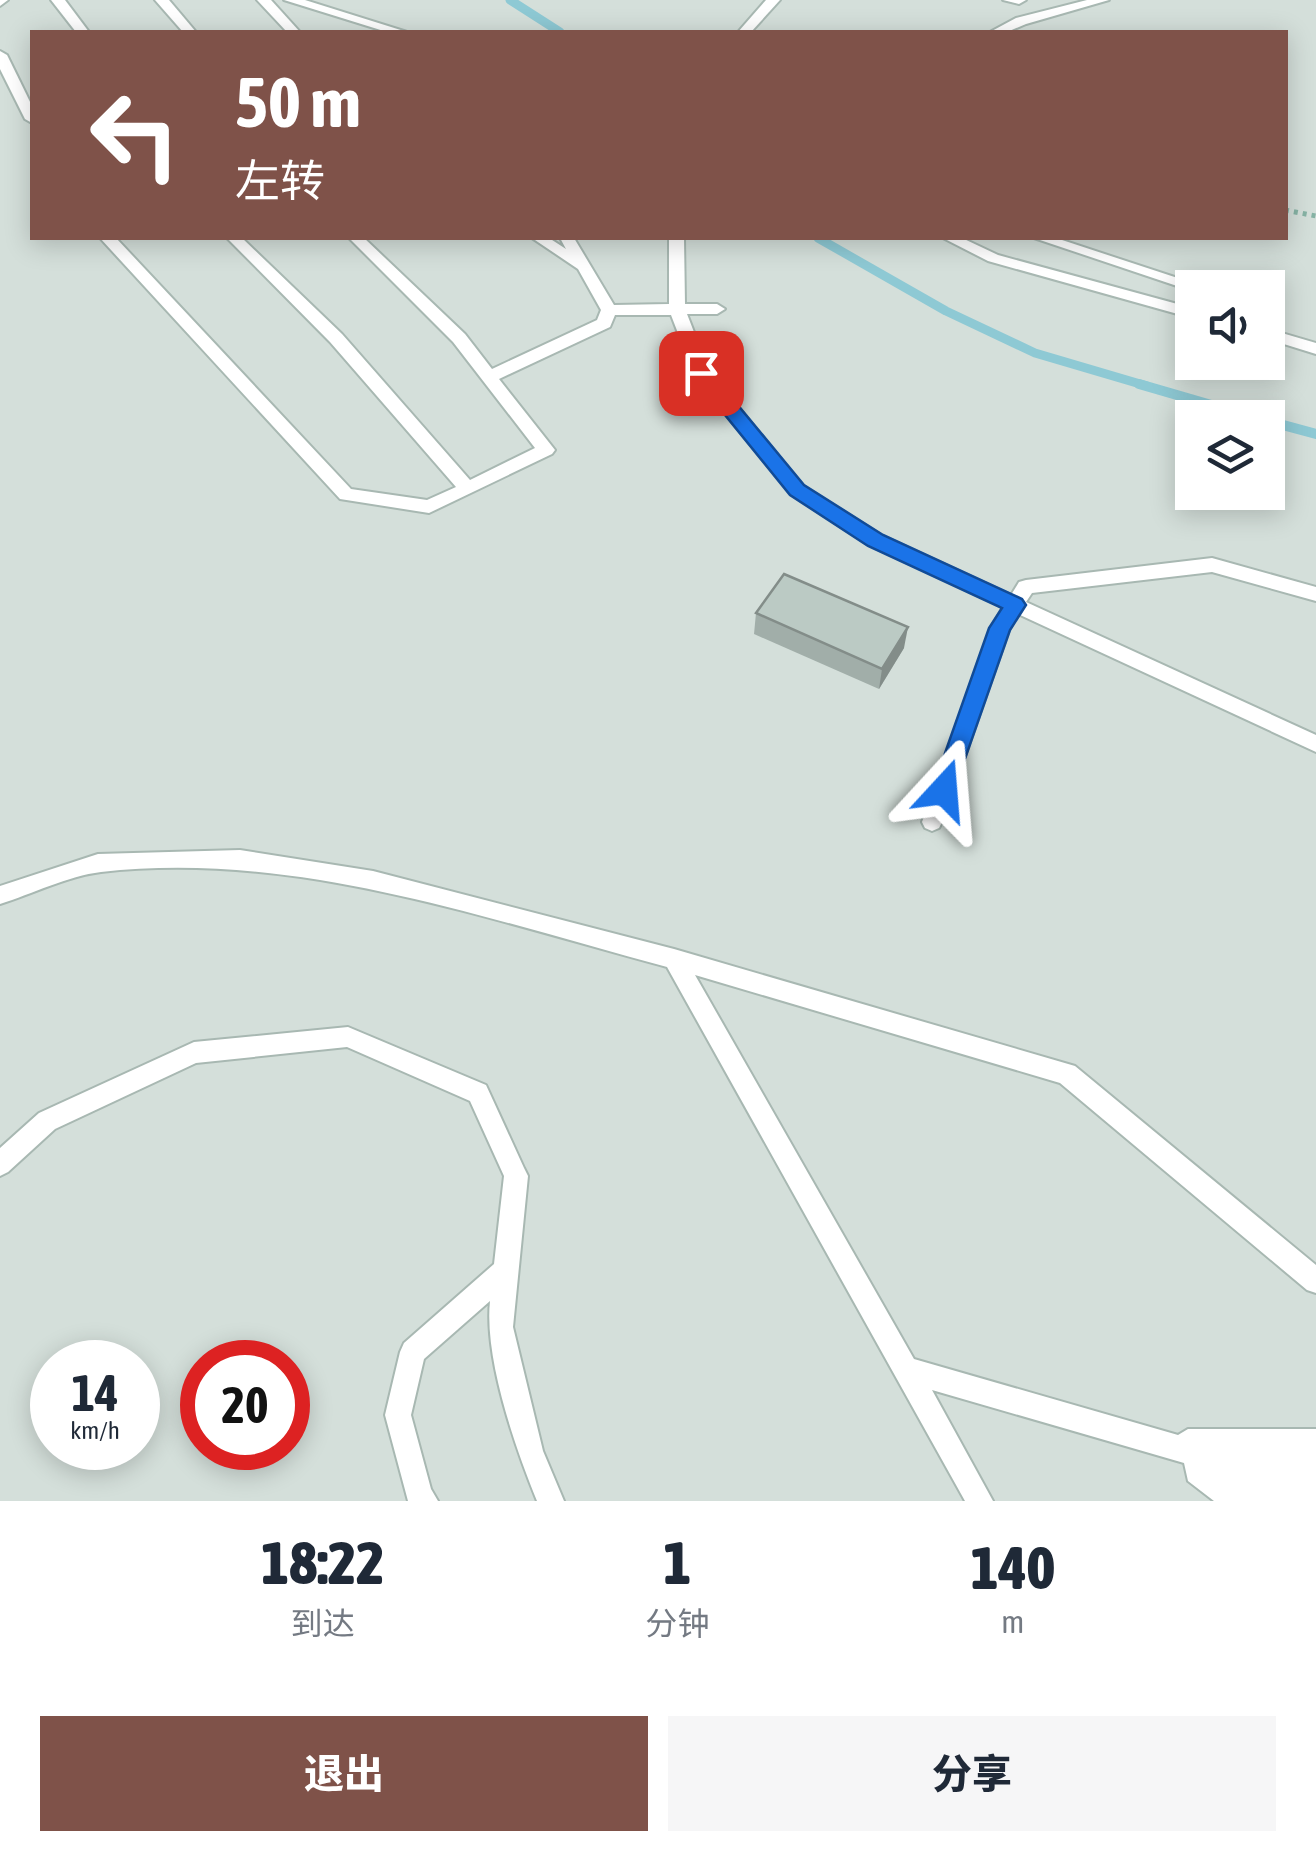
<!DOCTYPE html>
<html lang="zh">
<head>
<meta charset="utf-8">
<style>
	body { margin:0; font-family:"Asap Condensed","Noto Sans SC",sans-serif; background:#f6f6f7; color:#1f2937; height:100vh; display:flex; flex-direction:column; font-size:38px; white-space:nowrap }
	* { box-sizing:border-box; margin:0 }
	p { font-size:32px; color:#747a83 }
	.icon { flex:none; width:55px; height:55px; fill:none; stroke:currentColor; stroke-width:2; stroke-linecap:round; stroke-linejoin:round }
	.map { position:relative; height:1501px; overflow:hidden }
	.side { display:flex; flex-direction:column; background:#fff; flex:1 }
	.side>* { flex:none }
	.top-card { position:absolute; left:30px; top:30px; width:1258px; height:210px; border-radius:0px; box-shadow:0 5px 25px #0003; background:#7f5249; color:#fff; overflow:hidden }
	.tools { position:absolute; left:1175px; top:270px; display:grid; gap:20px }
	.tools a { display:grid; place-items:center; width:110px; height:110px; border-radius:0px; background:#fff; box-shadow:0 5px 25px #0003; font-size:50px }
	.speed { position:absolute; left:30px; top:1340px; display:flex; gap:20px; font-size:50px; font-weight:700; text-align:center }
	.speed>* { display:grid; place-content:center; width:130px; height:130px; border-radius:50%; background:#fff; box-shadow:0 5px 25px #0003; line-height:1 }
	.speed small { font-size:25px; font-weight:400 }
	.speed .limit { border:15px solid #d22; background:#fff; color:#111 }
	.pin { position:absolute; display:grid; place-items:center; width:85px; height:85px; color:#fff; margin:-42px; border-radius:20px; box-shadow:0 5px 15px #0006 }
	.me { position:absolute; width:110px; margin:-55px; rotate:19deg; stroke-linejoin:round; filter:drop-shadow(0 0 8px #0008) }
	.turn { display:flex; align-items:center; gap:35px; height:210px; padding:0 40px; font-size:45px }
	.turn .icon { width:130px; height:130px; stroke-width:2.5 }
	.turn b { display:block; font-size:70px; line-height:85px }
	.eta { display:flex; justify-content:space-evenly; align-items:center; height:170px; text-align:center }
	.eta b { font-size:60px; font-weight:800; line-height:70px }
	.action { display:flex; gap:20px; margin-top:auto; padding:20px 40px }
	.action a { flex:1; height:115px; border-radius:0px; background:#7f5249; color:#fff; font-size:40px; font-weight:800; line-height:115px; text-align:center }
	.action a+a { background:#f6f6f7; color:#1f2937 }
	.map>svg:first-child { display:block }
	.built { fill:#d4dfda; fill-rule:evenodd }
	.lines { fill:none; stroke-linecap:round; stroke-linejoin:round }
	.stream-far1 { stroke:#8ec9d4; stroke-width:9 }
	.stream { stroke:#8ec9d4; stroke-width:10 }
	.lane-casing { stroke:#a8b8b2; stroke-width:4 }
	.path { stroke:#86b3a5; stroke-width:5; stroke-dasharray:4 5; stroke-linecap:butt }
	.lane { fill:#fff; fill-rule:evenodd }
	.wall { fill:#a1aea9 }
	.shaded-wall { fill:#838d89 }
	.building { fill:#bbcac4; stroke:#838d89; stroke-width:2.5 }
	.route { fill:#1a73e8; stroke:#114b97; stroke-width:2.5 }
</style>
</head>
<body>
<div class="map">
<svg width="1316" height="1501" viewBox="0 0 1316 1501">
	<rect width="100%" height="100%" fill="#e6efeb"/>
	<!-- built -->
	<path class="built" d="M0,0H1316V1501H0ZM32,32H1285V238H32ZM1192,288H1268V362H1192ZM1192,418H1268V492H1192ZM52,1362H138V1448H52ZM202,1362H288V1448H202Z"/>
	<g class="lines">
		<!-- stream-far1 -->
		<g class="stream-far1">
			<path d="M510,0L560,32"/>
			<path d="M818,238L946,311L1035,353L1147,386"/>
		</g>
		<!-- stream -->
		<g class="stream">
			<path d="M1139,384L1256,418"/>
			<path d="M1268,421L1316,434"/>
		</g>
		<defs>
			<g id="lane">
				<path d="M0,0H8L0,6Z"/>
				<path d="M51,0H65L89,32H76Z"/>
				<path d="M155,0H169L196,32H183Z"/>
				<path d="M257,0H271L300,32H287Z"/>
				<path d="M284,0H305L407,32H387Z"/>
				<path d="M766,0H780L751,32H738Z"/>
				<path d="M1003,0H1026L1019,4Z"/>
				<path d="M1087,0H1109L1026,24L1007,32H990L1016,18Z"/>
				<path d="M0,51L7,55L32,106V123L25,119L0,69Z"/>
				<path d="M100,238H116L351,489L427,500L456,487L330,342L227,238H242L342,334L470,480L535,448L453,342L349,238H364L465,334L492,369L597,320L601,310L578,269L532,238H549L566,249L560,238H574L614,305L669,304V238H684L685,304H717L725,309L717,314H687L709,371L803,486L881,535L1011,595L1019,582L1026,580L1212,558L1316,587V601L1212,572L1032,593L1026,602L1316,735V752L1018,614L1009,630L942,822L939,828L932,831L925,828L922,822L991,628L1003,607L869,545L791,494L695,377L671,315H615L610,327L499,379L555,450L552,454L429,513L340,499Z"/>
				<path d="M943,238H962L998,255L1192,308V318L988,261Z"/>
				<path d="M1034,238H1056L1208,288H1192V291Z"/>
				<path d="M1268,329L1316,343V354L1268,339Z"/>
				<path d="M240,850L373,871L674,949L1075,1066L1316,1265V1293L1307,1290L1060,1083L695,975L914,1359L1178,1435L1188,1429H1316V1501H1214L1188,1481L1184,1463L932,1390L993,1501H965L667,967C483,918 294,850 101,872C68,876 32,894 0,904V886L98,854Z"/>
				<path d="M348,1027L486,1085L524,1168L528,1176L513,1327L543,1451L564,1501H537C515,1447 484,1358 490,1301L424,1359L411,1415L431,1489L438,1501H408L385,1415L400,1352L404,1343L494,1264L504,1176L470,1101L347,1047L196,1063L55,1129L8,1172L0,1176V1148L39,1113L194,1042Z"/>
			</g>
		</defs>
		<!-- lane casing -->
		<use href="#lane" class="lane-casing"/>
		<!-- path -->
		<path class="path" d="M1285,210L1316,216"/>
		<!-- lane -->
		<use href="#lane" class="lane"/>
	</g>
	<!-- wall -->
	<path class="wall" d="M756,613L904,648L879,689L754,634Z"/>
	<!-- shaded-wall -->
	<path class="shaded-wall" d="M908,627L904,648L879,689L882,669Z"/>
	<!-- building -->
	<path class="building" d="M784,574L908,627L882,669L756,613Z"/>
	<!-- route -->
	<path class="route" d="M701,367L708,369L804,485L883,535L1022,599L1026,605L1010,630L952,796L944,799L932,790L989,628L1002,608L868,546L790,495L695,378V369Z"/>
</svg>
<div class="tools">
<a><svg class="icon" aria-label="sound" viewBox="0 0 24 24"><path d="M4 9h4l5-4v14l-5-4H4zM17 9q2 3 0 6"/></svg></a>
<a><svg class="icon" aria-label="layers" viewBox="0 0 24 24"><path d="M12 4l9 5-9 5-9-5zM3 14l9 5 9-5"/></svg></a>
</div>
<div class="speed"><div>14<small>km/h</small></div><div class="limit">20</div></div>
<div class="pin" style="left:701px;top:373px;background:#d93025"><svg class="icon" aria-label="arrive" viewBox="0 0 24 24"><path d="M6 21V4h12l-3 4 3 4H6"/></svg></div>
<svg class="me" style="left:944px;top:790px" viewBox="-20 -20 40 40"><path d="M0-17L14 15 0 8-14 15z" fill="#1a73e8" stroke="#fff" stroke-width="4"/></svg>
<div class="top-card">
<div class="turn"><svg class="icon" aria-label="left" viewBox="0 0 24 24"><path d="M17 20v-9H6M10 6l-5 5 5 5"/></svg><div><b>50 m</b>左转</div></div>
</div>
</div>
<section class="side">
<div class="eta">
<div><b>18:22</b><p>到达</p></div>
<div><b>1</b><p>分钟</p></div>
<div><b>140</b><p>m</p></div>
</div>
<div class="action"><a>退出</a><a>分享</a></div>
</section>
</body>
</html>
